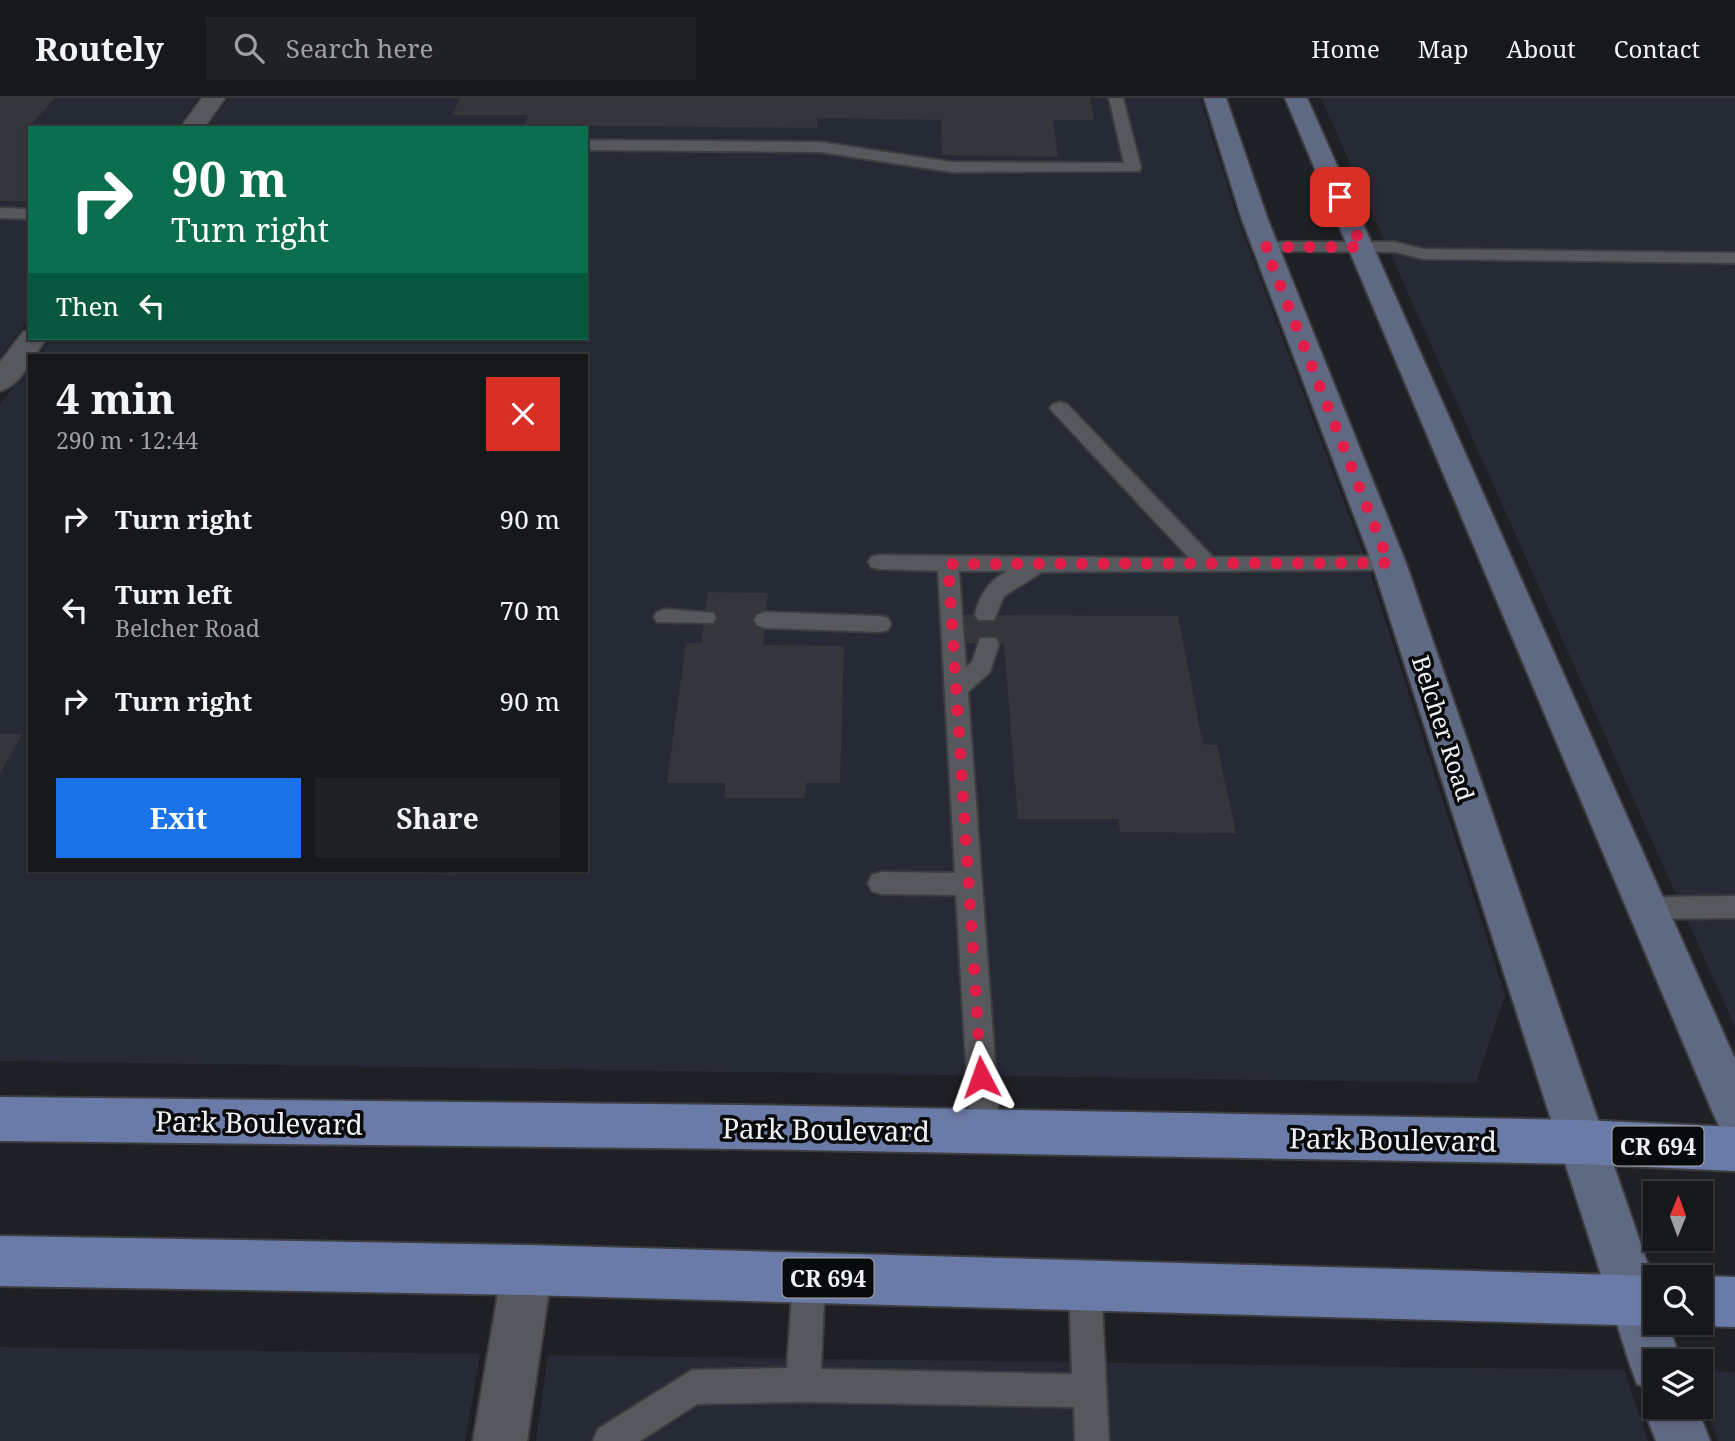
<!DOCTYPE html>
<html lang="en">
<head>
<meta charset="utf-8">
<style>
	body { margin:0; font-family:"Noto Serif",serif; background:#202125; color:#f1f3f6; height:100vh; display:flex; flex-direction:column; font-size:26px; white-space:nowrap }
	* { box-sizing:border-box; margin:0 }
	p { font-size:23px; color:#9ea0a3 }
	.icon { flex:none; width:38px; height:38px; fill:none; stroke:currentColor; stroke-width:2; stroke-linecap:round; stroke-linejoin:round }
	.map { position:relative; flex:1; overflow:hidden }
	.panel { position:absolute; left:28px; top:256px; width:560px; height:518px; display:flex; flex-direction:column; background:#17181c; border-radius:0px; box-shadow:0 2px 5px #0004,0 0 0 2px #36373b }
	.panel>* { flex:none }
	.guide { position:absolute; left:28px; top:28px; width:560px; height:214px; border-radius:0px; box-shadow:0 2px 5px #0004,0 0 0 2px #36373b; background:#0b6e4f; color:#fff; overflow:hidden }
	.needle { width:46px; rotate:1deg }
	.buttons { position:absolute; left:1643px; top:1083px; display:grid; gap:14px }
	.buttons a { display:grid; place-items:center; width:70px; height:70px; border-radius:0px; background:#17181c; box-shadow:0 2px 5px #0004,0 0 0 2px #36373b; font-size:35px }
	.pin { position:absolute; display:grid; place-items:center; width:60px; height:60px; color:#fff; margin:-30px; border-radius:14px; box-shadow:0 4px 10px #0006 }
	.me { position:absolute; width:77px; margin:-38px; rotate:356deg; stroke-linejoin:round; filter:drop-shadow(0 0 5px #0008) }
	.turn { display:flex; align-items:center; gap:24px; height:147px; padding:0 28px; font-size:32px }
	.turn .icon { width:91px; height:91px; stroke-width:2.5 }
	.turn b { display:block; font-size:49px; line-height:60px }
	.then { display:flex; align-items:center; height:66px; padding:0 28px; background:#0003; gap:14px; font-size:26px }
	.round { display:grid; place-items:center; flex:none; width:74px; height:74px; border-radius:0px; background:#202125 }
	.summary { display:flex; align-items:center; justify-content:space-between; height:119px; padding:0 28px }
	h1 { font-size:42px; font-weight:700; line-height:52px }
	.button { display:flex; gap:14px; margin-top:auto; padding:14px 28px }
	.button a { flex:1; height:80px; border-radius:0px; background:#1a73e8; color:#fff; font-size:28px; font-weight:700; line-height:80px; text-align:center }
	.button a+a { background:#202125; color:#f1f3f6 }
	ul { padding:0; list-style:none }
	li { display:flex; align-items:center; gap:21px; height:91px; padding:0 28px }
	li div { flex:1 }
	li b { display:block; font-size:26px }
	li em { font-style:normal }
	header { display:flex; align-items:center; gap:42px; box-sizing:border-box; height:98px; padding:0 35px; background:#17181c; border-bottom:2px solid #36373b }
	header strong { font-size:33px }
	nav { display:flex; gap:38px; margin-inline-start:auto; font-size:24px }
	.search { width:490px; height:63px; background:#202125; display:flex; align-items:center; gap:18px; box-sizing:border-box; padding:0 24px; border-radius:0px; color:#9ea0a3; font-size:26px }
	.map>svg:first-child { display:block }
	.built { fill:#262a34 }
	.building { fill:#34363b }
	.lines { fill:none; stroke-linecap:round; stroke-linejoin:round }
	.service-casing { stroke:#3c3d41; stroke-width:4 }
	.minor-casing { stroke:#3c3d41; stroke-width:4 }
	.secondary-casing { stroke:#3c3d41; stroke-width:4 }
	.primary-casing { stroke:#3c3d41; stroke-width:4 }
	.service { fill:#56585d; fill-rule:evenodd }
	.minor { fill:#56585d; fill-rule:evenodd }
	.secondary { fill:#606982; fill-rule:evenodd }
	.primary { fill:#6b7ba7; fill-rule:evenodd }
	.route { stroke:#e11d48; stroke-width:12; stroke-dasharray:0 21.6 }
	.labels { text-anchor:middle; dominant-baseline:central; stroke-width:7; stroke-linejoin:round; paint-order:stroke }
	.shield { fill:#090a0c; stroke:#aaacae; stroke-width:2 }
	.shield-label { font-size:23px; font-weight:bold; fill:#eff1f4 }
	.street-label { font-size:24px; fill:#eff1f4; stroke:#090a0c }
	.near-street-label { font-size:28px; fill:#eff1f4; stroke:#090a0c }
</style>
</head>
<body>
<header>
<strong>Routely</strong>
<div class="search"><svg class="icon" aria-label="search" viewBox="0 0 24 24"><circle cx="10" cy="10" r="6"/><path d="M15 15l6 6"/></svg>Search here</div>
<nav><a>Home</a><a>Map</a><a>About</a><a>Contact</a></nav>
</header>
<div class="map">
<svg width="1735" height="1343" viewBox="0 0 1735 1343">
	<rect width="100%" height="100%" fill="#1f2025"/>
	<!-- built -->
	<g class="built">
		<path d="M0,0H198L176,30H30V220L0,259Z"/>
		<path d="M229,0H1200L1238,122L1367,465L1505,897L1476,985L0,963V306L30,269V772H586V257H39L52,240H586V30H207Z"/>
		<path d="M1321,0H1735V929Z"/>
		<path d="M0,1249L480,1256L465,1343H0Z"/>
		<path d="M548,1257L1624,1272L1648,1343H536Z"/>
		<path d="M1701,1273L1735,1274V1343H1718L1701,1296Z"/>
	</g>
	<!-- building -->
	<g class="building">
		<path d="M0,0H55L31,27H78L30,30V103H0Z"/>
		<path d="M460,0H1090L1094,22H1053L1058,59L942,57L941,22L817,20V30L525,27L528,17H452Z"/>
		<path d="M708,494L768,495L763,547L844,548L840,685H806L805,700H725V685H667L686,545H701Z"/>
		<path d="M961,517L1178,518L1203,646L1217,647L1236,735L1120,734L1118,721H1018L1004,546L963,545Z"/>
		<path d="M0,636H22L0,676Z"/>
		<path d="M355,772H458L456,778Z"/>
	</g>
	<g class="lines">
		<defs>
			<g id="service">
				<path d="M1109,0H1123L1141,70L1139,73L951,74L820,54L586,52V42L820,44L951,64L1124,65Z"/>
				<path d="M0,110L30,111V121L0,120Z"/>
				<path d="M1265,144H1395L1423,151L1735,155V165L1423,161L1395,154L1259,153L1257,149Z"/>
				<path d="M1060,304L1067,306L1213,459L1389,458L1397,460L1400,465L1397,470L1389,472L1042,474L1004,498L994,522H978L975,517C979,497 989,483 1007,473H959L966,569L972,564L980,540H996L999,546L990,574L968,594L1000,1034L996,1044L985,1048L974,1044L970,1034L956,797L881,796L872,793L868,785L872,777L881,774L955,775L938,473L879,471L871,469L868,464L871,459L879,457L1189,460L1053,314L1050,310L1053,306Z"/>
				<path d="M665,511L713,515L716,520L713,525L657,524L654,519L657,514Z"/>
				<path d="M765,514L880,518L888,520L891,526L888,532L880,534L765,530L757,527L754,522L757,517Z"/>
				<path d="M1735,798V820L1647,821L1638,818L1634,810L1638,802L1647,799Z"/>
				<path d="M809,1163L820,1168L825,1179L821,1271L1072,1276L1069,1187L1074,1176L1085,1171L1096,1176L1101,1187L1109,1343H1075L1074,1309L803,1304L697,1306L640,1343H593L598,1331L692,1272L787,1270L793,1179L798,1168Z"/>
			</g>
			<g id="minor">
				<path d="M202,0H225L204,30H180Z"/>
				<path d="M30,232V240H47L35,257H30C30,272 13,290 0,293V264L23,234Z"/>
				<path d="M527,1147L545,1154L552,1172L527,1343H473L502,1172L509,1154Z"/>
			</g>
			<g id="secondary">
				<path d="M1204,0H1226L1268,122L1406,465L1656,1190V1225H1668L1681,1264H1656V1309H1697L1710,1343H1656L1643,1309L1651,1291L1637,1286L1630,1267L1372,465L1242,122Z"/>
				<path d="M1285,0H1307L1735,961V1034L1719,1028L1712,1013Z"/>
			</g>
			<g id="primary">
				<path d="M0,999L741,1007L1582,1022L1735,1029V1073L1582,1066L741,1051L0,1043Z"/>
				<path d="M0,1138L527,1147L1656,1178L1661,1180H1656V1225H1664L1656,1228L527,1197L0,1188Z"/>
				<path d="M1701,1178L1735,1179V1229L1701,1228L1693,1225H1701V1180H1696Z"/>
			</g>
		</defs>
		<!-- service casing -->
		<use href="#service" class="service-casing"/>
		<!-- minor casing -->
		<use href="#minor" class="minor-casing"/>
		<!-- secondary casing -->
		<use href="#secondary" class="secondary-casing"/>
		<!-- primary casing -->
		<use href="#primary" class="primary-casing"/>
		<!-- service -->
		<use href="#service" class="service"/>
		<!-- minor -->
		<use href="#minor" class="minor"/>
		<!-- secondary -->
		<use href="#secondary" class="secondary"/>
		<!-- primary -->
		<use href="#primary" class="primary"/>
	</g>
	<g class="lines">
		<!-- route -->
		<path class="route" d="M981,979L948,466L1389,465L1265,149H1362L1340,99"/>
	</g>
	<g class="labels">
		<!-- shield labels -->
		<g class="shield">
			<rect x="1612.5" y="1028.5" width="91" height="39" rx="5"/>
			<rect x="782.5" y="1160.5" width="91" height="39" rx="5"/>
		</g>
		<g class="shield-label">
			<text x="1658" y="1048">CR 694</text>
			<text x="828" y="1180">CR 694</text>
		</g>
		<!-- street labels -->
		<g class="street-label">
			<text transform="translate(1444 630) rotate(72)">Belcher Road</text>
		</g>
		<!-- near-street labels -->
		<g class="near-street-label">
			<text transform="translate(259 1024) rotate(1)">Park Boulevard</text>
			<text transform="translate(826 1031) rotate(1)">Park Boulevard</text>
			<text transform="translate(1393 1041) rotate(1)">Park Boulevard</text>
		</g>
	</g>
</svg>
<div class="buttons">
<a><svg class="needle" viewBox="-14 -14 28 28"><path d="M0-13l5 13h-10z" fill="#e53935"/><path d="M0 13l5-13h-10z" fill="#9ea0a3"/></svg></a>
<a><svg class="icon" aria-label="search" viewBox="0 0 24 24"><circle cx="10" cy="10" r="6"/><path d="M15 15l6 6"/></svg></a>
<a><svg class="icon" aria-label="layers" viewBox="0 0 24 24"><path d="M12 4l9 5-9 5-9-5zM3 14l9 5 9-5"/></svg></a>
</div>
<div class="pin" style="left:1340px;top:99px;background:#d93025"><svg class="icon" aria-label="arrive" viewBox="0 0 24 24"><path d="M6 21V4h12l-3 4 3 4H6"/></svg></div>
<svg class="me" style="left:981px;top:979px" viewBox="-20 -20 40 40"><path d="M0-17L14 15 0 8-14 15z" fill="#e11d48" stroke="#fff" stroke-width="4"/></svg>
<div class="guide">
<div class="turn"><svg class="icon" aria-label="right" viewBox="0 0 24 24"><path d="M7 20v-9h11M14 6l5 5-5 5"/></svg><div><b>90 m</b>Turn right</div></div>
<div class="then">Then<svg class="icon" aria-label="left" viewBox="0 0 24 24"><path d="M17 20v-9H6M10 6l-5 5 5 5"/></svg></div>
</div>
<section class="panel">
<div class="summary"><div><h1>4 min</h1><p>290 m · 12:44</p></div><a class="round" style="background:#d93025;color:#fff"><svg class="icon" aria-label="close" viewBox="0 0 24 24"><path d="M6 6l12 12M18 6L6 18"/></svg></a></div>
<ul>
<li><svg class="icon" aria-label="right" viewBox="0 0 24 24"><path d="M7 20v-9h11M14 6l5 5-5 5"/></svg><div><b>Turn right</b></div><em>90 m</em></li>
<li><svg class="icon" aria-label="left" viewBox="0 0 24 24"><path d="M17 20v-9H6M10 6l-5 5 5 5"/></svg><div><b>Turn left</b><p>Belcher Road</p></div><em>70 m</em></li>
<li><svg class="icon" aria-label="right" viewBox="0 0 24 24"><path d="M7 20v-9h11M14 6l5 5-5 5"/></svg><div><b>Turn right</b></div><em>90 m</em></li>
</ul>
<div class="button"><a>Exit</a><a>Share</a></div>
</section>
</div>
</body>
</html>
